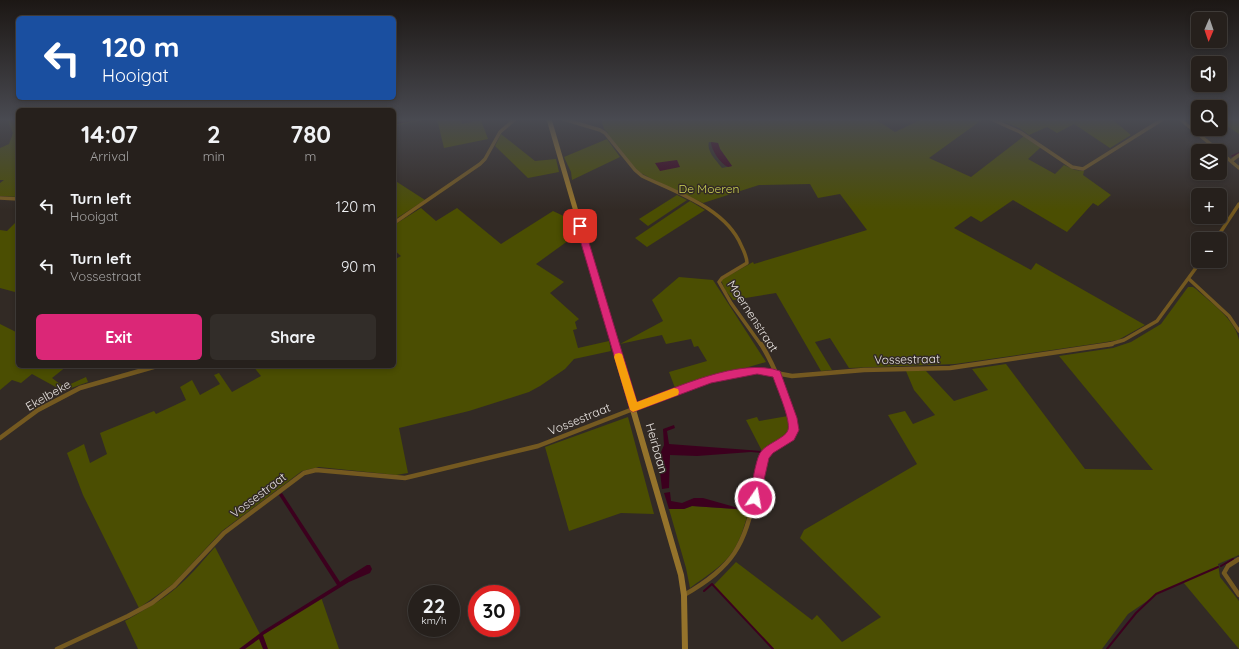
<!DOCTYPE html>
<html lang="en">
<head>
<meta charset="utf-8">
<style>
	body { margin:0; font-family:Quicksand,sans-serif; background:#322d29; color:#f1f3f6; height:100vh; display:flex; flex-direction:column; font-size:15px; white-space:nowrap }
	* { box-sizing:border-box; margin:0 }
	p { font-size:13px; color:#a4a3a3 }
	.icon { flex:none; width:22px; height:22px; fill:none; stroke:currentColor; stroke-width:2; stroke-linecap:round; stroke-linejoin:round }
	.map { position:relative; flex:1; overflow:hidden }
	.drawer { position:absolute; left:16px; top:108px; width:380px; height:260px; display:flex; flex-direction:column; background:#26201c; border-radius:6px; box-shadow:0 2px 6px #0003,0 0 0 1px #423e3b }
	.drawer>* { flex:none }
	.banner { position:absolute; left:16px; top:16px; width:380px; height:84px; border-radius:6px; box-shadow:0 2px 6px #0003,0 0 0 1px #423e3b; background:#1a4fa0; color:#fff; overflow:hidden }
	.needle { width:26px; rotate:182deg }
	.fabs { position:absolute; left:1191px; top:12px; display:grid; gap:8px }
	.fabs a { display:grid; place-items:center; width:36px; height:36px; border-radius:6px; background:#26201c; box-shadow:0 2px 6px #0003,0 0 0 1px #423e3b; font-size:20px }
	.speed { position:absolute; left:408px; top:585px; display:flex; gap:8px; font-size:20px; font-weight:700; text-align:center }
	.speed>* { display:grid; place-content:center; width:52px; height:52px; border-radius:50%; background:#26201c; box-shadow:0 2px 6px #0003,0 0 0 1px #423e3b; line-height:1 }
	.speed small { font-size:10px; font-weight:400 }
	.speed .limit { border:6px solid #d22; background:#fff; color:#111 }
	.pin { position:absolute; display:grid; place-items:center; width:34px; height:34px; color:#fff; margin:-17px; border-radius:8px; box-shadow:0 2px 6px #0006 }
	.me { position:absolute; width:44px; margin:-22px; rotate:12deg; stroke-linejoin:round; filter:drop-shadow(0 0 3px #0008) }
	.turn { display:flex; align-items:center; gap:14px; height:84px; padding:0 20px; font-size:18px }
	.turn .icon { width:52px; height:52px; stroke-width:2.5 }
	.turn b { display:block; font-size:28px; line-height:34px }
	.eta { display:flex; justify-content:space-evenly; align-items:center; height:68px; text-align:center }
	.eta b { font-size:24px; font-weight:800; line-height:28px }
	.button { display:flex; gap:8px; margin-top:auto; padding:8px 20px }
	.button a { flex:1; height:46px; border-radius:6px; background:#db2777; color:#fff; font-size:16px; font-weight:800; line-height:46px; text-align:center }
	.button a+a { background:#322d29; color:#f1f3f6 }
	ul { padding:0; list-style:none }
	li { display:flex; align-items:center; gap:12px; height:60px; padding:0 20px }
	li div { flex:1 }
	li b { display:block; font-size:15px }
	li em { font-style:normal }
	.map>svg:first-child { display:block }
	.green { fill:#4b4e02; fill-rule:evenodd }
	.water { fill:#3c001e }
	.lines { fill:none; stroke-linecap:round; stroke-linejoin:round }
	.stream-far1 { stroke:#3c001e; stroke-width:1.5 }
	.stream { stroke:#3c001e; stroke-width:2 }
	.street-far1 { stroke:#745920; stroke-width:3.5 }
	.street { stroke:#745920; stroke-width:4.5 }
	.secondary-far1 { stroke:#95732b; stroke-width:5 }
	.secondary { stroke:#95732b; stroke-width:6 }
	.route { fill:#db2777; stroke:#8e194d }
	.slow { fill:#f59e0b }
	.labels { text-anchor:middle; dominant-baseline:central; stroke-width:3; stroke-linejoin:round; paint-order:stroke }
	.park-label { font-size:12px; fill:#cdd353; stroke:#322a25 }
	.street-label { font-size:12px; fill:#e7e2df; stroke:#322a25 }
</style>
</head>
<body>
<div class="map">
<svg width="1239" height="649" viewBox="0 0 1239 649">
	<rect width="100%" height="100%" fill="#322a25"/>
	<!-- green -->
	<g class="green">
		<path d="M7,119H18V197L0,196V183L4,180H0V148L9,144L13,133Z"/>
		<path d="M394,119H428L394,126Z"/>
		<path d="M437,119H460L462,124L481,120L488,139L444,148Z"/>
		<path d="M601,119H875L895,132L922,119H983L929,158L971,177L1024,136L1041,147L1028,159L1055,174L1064,165L1075,170L1084,171L1083,175L1111,195L1098,206L1093,203L1067,232L1013,200L981,222L971,216L954,228L1031,270L1036,263L1145,325L1118,340L1100,343L955,364L849,368L830,338L815,342L832,370L821,371L776,293L733,300L725,290L721,280L753,262L754,264L867,230L840,194L818,198L810,184L759,185L703,203L652,179L637,171L606,134L608,133L604,129ZM709,142L718,143L720,149L732,166L722,168C717,161 706,151 709,142Z"/>
		<path d="M996,119H1112L1131,135L1110,148L1074,124L1057,133L1047,127L1029,135L1019,128Z"/>
		<path d="M1220,119H1239V134L1220,121Z"/>
		<path d="M501,134L535,161L556,159L559,172L528,178L495,146Z"/>
		<path d="M607,139L620,157L572,180L571,172L564,157Z"/>
		<path d="M394,180L425,200L394,220Z"/>
		<path d="M677,195L687,200L648,226L639,219Z"/>
		<path d="M690,201L705,210L647,247L635,238Z"/>
		<path d="M421,208L436,221L457,208L501,244L553,211L572,220L576,235L536,264L564,282L550,293L579,319L575,322L577,329L573,330L578,348L609,341L611,351L574,359L565,369L540,386L529,392L469,411L399,428L408,473L396,475L319,467L302,471L222,531L173,584L139,608L83,495L67,453L84,444L90,463L107,454L100,433L154,411L156,414L186,400L180,387L192,380L200,395L220,384L214,375L219,373L232,392L261,376L253,366H394V260L401,256L394,250V225Z"/>
		<path d="M18,220V287L15,292L0,288V230L7,231Z"/>
		<path d="M679,277L713,280L766,362L728,373L711,376L675,388L669,372L707,361L698,346L694,347L691,339L666,344L662,335L620,344L663,321L652,300Z"/>
		<path d="M1188,287H1193L1196,289C1211,303 1235,319 1239,340V555L1218,564L1220,577L1239,601V649L1183,582L1156,595L1128,614L1102,649H774L713,586L736,562L812,620L817,615L842,642L881,617L800,538L804,530L917,464L888,415L905,411L913,424L935,415L914,390L906,371H926L954,401L988,390L972,369L1006,364L1085,469L1153,470L1059,356L1113,348L1131,342L1161,324Z"/>
		<path d="M0,324L18,333V366H67L52,378L64,387L86,377L88,382L63,391L32,374L21,383L12,380L0,390Z"/>
		<path d="M788,416C789,419 791,423 791,426C792,435 769,445 762,451L746,420L757,417L759,421Z"/>
		<path d="M628,417L654,514L621,513L569,531L545,447Z"/>
		<path d="M692,506L736,509L748,513C736,558 726,562 690,588L686,568L669,509H684Z"/>
		<path d="M215,547L261,636L321,597L339,649H138L125,621C140,612 156,604 170,593C187,580 201,563 215,547Z"/>
	</g>
	<!-- water -->
	<g class="water">
		<path d="M711,142L718,143L720,149L732,166L728,167C721,164 711,150 711,142Z"/>
		<path d="M677,160L680,167L660,171L655,163Z"/>
		<path d="M674,425L675,428L667,431L669,444L762,451V453L751,452L697,456L670,455L669,488L662,489L659,463L661,452L664,445L663,429Z"/>
		<path d="M670,492L671,501L682,503L694,498H703L749,511L748,513L736,509L692,506L684,509H669L664,493Z"/>
		<path d="M282,493L340,582L367,565H370L372,569L370,573L349,582L263,635L268,649H263L259,639L245,649H239L263,631L337,585L279,495Z"/>
	</g>
	<g class="lines">
		<!-- stream-far1 -->
		<g class="stream-far1">
			<path d="M394,124L418,119"/>
			<path d="M1232,156L1239,153"/>
		</g>
		<!-- stream -->
		<g class="stream">
			<path d="M1221,566L1233,559"/>
			<path d="M704,591L712,584L773,649"/>
			<path d="M1107,649L1136,613L1156,594L1218,567"/>
		</g>
		<!-- street-far1 -->
		<g class="street-far1">
			<path d="M563,119L600,130L605,133L635,170L642,176C677,193 725,208 741,245C744,251 747,257 747,263L722,278L719,282L731,303L761,345"/>
			<path d="M991,119L1020,132L1072,167L1083,169L1163,119"/>
			<path d="M1180,119L1219,151"/>
			<path d="M1220,152L1239,168"/>
			<path d="M1231,161L1239,155"/>
			<path d="M0,198L18,199"/>
			<path d="M394,223L480,164L485,159L500,132L515,119"/>
			<path d="M1216,239L1239,204"/>
			<path d="M1189,279L1229,316L1239,331"/>
			<path d="M1107,345L1124,340L1157,321L1201,261"/>
		</g>
		<!-- street -->
		<g class="street">
			<path d="M0,438L38,410L80,388L157,366"/>
			<path d="M1239,559L1228,566L1224,573L1239,595"/>
			<path d="M684,595C734,566 744,547 756,491C759,479 759,467 764,455C772,445 786,442 793,432C797,415 771,360 761,344"/>
			<path d="M57,649L128,616L152,603L174,586L224,533L304,473L316,470L405,478L538,446L705,381L753,371H765L792,376L864,370L950,368L1112,344"/>
		</g>
		<!-- secondary-far1 -->
		<path class="secondary-far1" d="M549,119L615,345"/>
		<!-- secondary -->
		<path class="secondary" d="M614,344L681,575L684,595L685,649"/>
	</g>
	<!-- sky -->
	<linearGradient id="sky" x2="0" y2="1"><stop stop-color="#1c1714"/><stop offset="0.57" stop-color="#494a51"/><stop offset="1" stop-color="#494a51" stop-opacity="0"/></linearGradient>
	<rect width="1239" height="210" fill="url(#sky)"/>
	<!-- route -->
	<path class="route" d="M580,223L584,226L637,402C676,388 740,357 780,371L797,418L799,430L794,440L773,453L769,458L759,502L755,503L751,502L749,498C752,487 755,462 760,453C765,444 786,438 788,430C791,420 777,389 773,377L757,374L711,383L633,412L630,410L576,226Z"/>
	<!-- slow -->
	<path class="slow" d="M619,353L622,354L623,357L637,402L674,388L678,389L679,392L678,395L633,412L630,410L614,357L615,354Z"/>
	<g class="labels">
		<!-- park labels -->
		<g class="park-label">
			<text x="709" y="188">De Moeren</text>
		</g>
		<!-- street labels -->
		<g class="street-label">
			<text transform="translate(753 316) rotate(57)">Moernenstraat</text>
			<text transform="translate(907 359) rotate(-1)">Vossestraat</text>
			<text transform="translate(48 395) rotate(-30)">Ekelbeke</text>
			<text transform="translate(579 419) rotate(-22)">Vossestraat</text>
			<text transform="translate(657 448) rotate(74)">Heirbaan</text>
			<text transform="translate(258 495) rotate(-37)">Vossestraat</text>
		</g>
	</g>
</svg>
<div class="fabs">
<a><svg class="needle" viewBox="-14 -14 28 28"><path d="M0-13l5 13h-10z" fill="#e53935"/><path d="M0 13l5-13h-10z" fill="#a4a3a3"/></svg></a>
<a><svg class="icon" aria-label="sound" viewBox="0 0 24 24"><path d="M4 9h4l5-4v14l-5-4H4zM17 9q2 3 0 6"/></svg></a>
<a><svg class="icon" aria-label="search" viewBox="0 0 24 24"><circle cx="10" cy="10" r="6"/><path d="M15 15l6 6"/></svg></a>
<a><svg class="icon" aria-label="layers" viewBox="0 0 24 24"><path d="M12 4l9 5-9 5-9-5zM3 14l9 5 9-5"/></svg></a>
<a>+</a>
<a>−</a>
</div>
<div class="speed"><div>22<small>km/h</small></div><div class="limit">30</div></div>
<div class="pin" style="left:580px;top:226px;background:#d93025"><svg class="icon" aria-label="arrive" viewBox="0 0 24 24"><path d="M6 21V4h12l-3 4 3 4H6"/></svg></div>
<svg class="me" style="left:755px;top:498px" viewBox="-20 -20 40 40"><circle r="17" fill="#db2777" stroke="#fff" stroke-width="3"/><path d="M0-11L8 9 0 5-8 9z" fill="#fff"/></svg>
<div class="banner">
<div class="turn"><svg class="icon" aria-label="left" viewBox="0 0 24 24"><path d="M17 20v-9H6M10 6l-5 5 5 5"/></svg><div><b>120 m</b>Hooigat</div></div>
</div>
<section class="drawer">
<div class="eta">
<div><b>14:07</b><p>Arrival</p></div>
<div><b>2</b><p>min</p></div>
<div><b>780</b><p>m</p></div>
</div>
<ul>
<li><svg class="icon" aria-label="left" viewBox="0 0 24 24"><path d="M17 20v-9H6M10 6l-5 5 5 5"/></svg><div><b>Turn left</b><p>Hooigat</p></div><em>120 m</em></li>
<li><svg class="icon" aria-label="left" viewBox="0 0 24 24"><path d="M17 20v-9H6M10 6l-5 5 5 5"/></svg><div><b>Turn left</b><p>Vossestraat</p></div><em>90 m</em></li>
</ul>
<div class="button"><a>Exit</a><a>Share</a></div>
</section>
</div>
</body>
</html>
